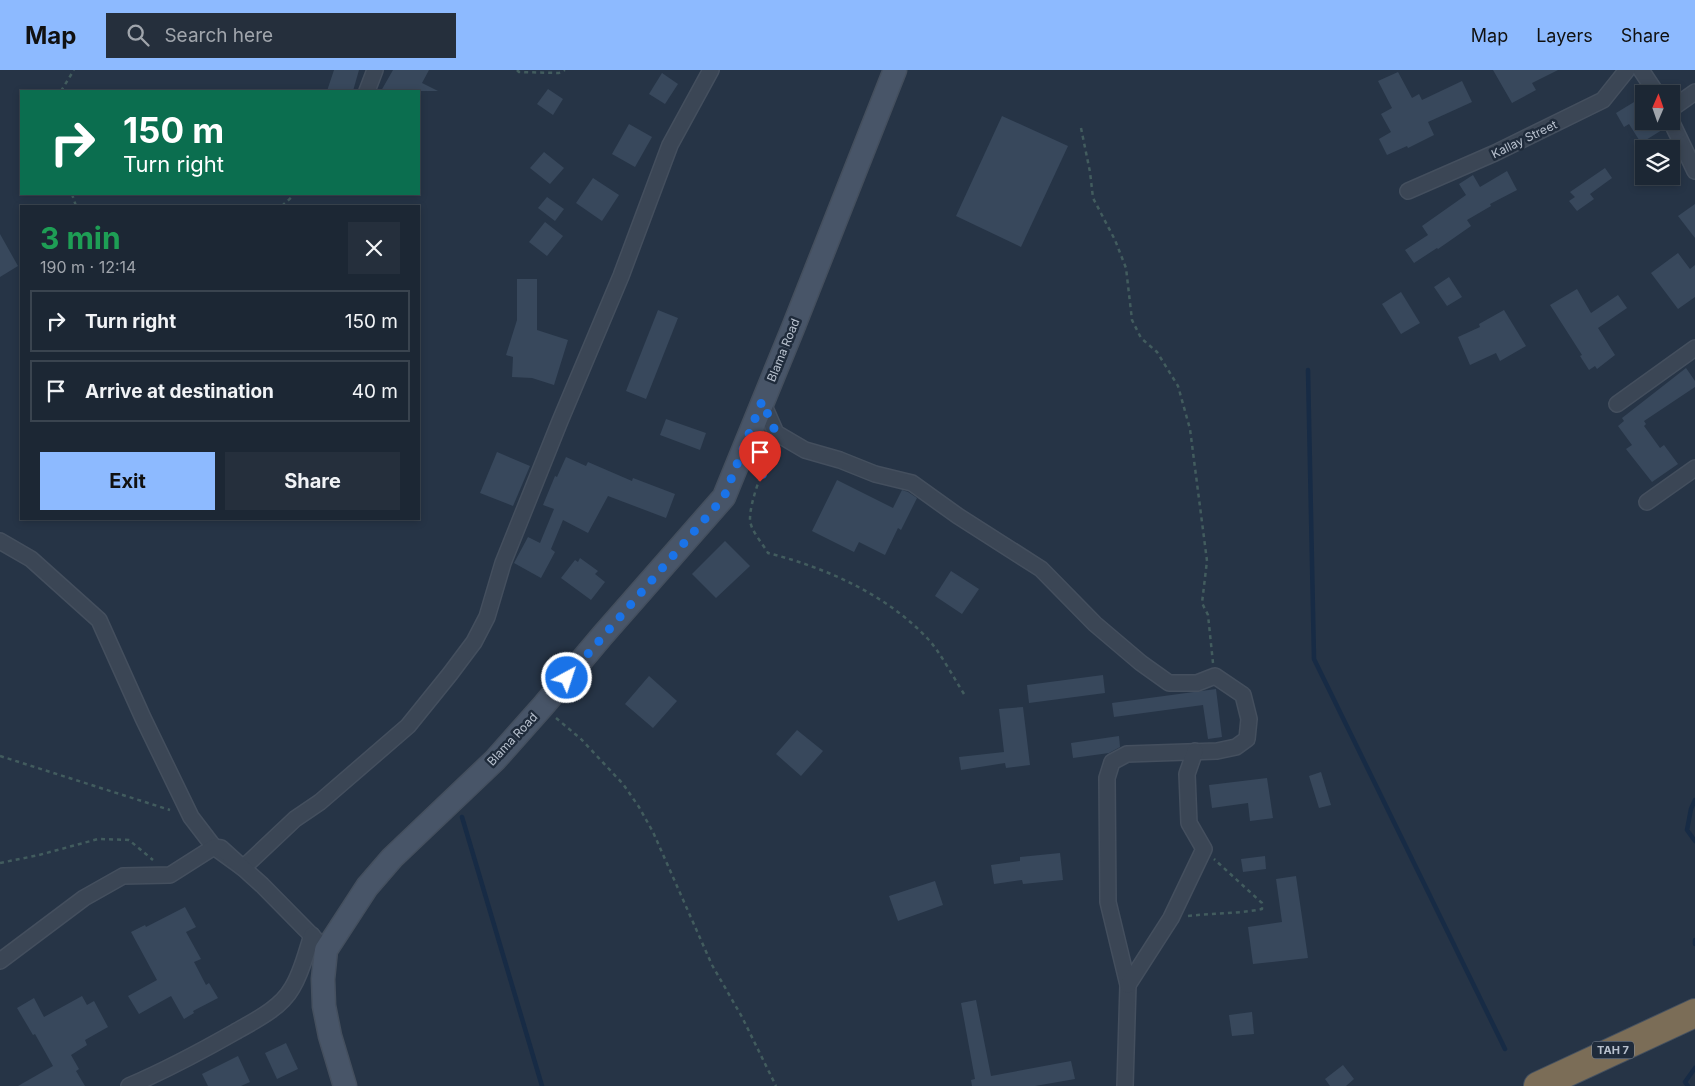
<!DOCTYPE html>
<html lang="en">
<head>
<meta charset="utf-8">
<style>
	body { margin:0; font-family:Inter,sans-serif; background:#252f3c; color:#f1f3f6; height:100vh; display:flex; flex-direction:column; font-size:19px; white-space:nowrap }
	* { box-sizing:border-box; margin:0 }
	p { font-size:16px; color:#a0a5ac }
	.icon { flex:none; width:28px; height:28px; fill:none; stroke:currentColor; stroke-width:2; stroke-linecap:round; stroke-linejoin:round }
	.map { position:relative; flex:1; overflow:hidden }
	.sheet { position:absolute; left:20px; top:135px; width:400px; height:315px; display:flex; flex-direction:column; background:#1c2734; border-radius:0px; box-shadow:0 2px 8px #0003,0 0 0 1px #3a444f }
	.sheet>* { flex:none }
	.hud { position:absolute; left:20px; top:20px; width:400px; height:105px; border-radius:0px; box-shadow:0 2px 8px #0003,0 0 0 1px #3a444f; background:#0b6e4f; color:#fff; overflow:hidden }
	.needle { width:32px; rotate:2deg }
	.fabs { position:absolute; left:1635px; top:15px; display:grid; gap:10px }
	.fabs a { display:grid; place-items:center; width:45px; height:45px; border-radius:0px; background:#1c2734; box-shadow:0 2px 8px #0003,0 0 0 1px #3a444f; font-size:25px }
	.pin { position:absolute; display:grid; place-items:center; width:42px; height:42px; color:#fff; margin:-51px -21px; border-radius:50% 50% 50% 0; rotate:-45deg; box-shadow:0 0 5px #0007 }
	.pin .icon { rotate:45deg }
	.me { position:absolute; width:55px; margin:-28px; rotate:40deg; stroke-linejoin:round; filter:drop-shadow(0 0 4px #0008) }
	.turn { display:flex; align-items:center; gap:18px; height:105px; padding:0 20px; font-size:22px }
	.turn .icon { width:65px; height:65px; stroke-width:2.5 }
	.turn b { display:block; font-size:35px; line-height:42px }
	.round { display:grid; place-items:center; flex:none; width:52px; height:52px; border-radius:0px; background:#252f3c }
	.summary { display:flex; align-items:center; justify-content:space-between; height:85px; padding:0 20px }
	h1 { font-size:30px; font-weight:700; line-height:38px; color:#1e9e55 }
	.button { display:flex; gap:10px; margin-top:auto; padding:10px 20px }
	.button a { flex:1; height:58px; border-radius:0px; background:#8dbaff; color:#111; font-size:20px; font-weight:700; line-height:58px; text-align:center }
	.button a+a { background:#252f3c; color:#f1f3f6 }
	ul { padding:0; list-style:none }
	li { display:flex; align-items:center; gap:15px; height:62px; margin:0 10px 8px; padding:0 10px; border:2px solid #3a444f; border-radius:0px }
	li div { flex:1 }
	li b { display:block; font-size:19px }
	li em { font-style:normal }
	header { display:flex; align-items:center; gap:30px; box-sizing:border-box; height:70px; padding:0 25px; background:#8dbaff; color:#111 }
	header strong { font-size:24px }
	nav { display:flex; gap:28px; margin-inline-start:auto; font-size:18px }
	.search { width:350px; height:45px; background:#252f3c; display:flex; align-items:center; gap:12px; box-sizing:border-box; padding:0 18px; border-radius:0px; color:#a0a5ac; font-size:19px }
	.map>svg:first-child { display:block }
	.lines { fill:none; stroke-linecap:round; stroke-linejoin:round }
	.stream { stroke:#172b45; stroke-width:4.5 }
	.building { fill:#38485c }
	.street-casing { stroke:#444f5e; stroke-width:18 }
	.secondary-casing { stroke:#444f5e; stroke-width:25 }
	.highway-casing { stroke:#455160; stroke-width:30 }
	.path { stroke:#425c5e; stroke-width:2.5; stroke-dasharray:4 4; stroke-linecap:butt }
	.street { stroke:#3b4655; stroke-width:15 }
	.secondary { stroke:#485568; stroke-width:22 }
	.highway { stroke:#7b6d57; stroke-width:28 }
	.route { stroke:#1a73e8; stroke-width:9; stroke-dasharray:0 16.2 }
	.labels { text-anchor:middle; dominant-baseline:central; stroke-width:5; stroke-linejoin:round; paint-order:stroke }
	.shield { fill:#1f2b3b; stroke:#8a94a2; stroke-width:1 }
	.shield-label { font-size:11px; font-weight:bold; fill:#b8c1ce }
	.street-label { font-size:12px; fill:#b8c1ce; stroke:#1f2b3b }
</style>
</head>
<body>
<header>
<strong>Map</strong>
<div class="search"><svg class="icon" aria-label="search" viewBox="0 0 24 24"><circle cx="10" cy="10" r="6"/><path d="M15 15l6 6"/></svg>Search here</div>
<nav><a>Map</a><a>Layers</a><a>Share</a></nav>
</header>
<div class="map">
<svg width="1695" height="1016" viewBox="0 0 1695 1016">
	<rect width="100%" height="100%" fill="#263446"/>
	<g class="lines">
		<!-- stream -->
		<g class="stream">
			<path d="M1308,300L1314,589L1505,979"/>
			<path d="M1695,730L1691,739L1687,760L1695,771"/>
			<path d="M462,747L542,1016"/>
			<path d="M1695,870V874"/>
			<path d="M1688,1016L1685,1012L1695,998"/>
		</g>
	</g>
	<!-- building -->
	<g class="building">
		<path d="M334,0H359L353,21H327Z"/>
		<path d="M393,0H429L422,13L438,21H381Z"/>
		<path d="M1493,0H1558L1532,13L1536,20L1512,33Z"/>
		<path d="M1398,2L1412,28L1419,24L1422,30L1462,11L1472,32L1428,52L1434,65L1408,78L1407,76L1387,85L1379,69L1391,62L1381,44L1392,38L1378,11Z"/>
		<path d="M662,3L678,14L665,34L649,24Z"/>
		<path d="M548,19L563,29L553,45L537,34Z"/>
		<path d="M1644,26V51H1657L1662,60L1641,73L1629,54L1624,57L1616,43Z"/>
		<path d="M1002,46L1068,76L1021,177L956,146Z"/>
		<path d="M629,54L652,67L635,97L612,84Z"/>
		<path d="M544,82L564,98L550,114L530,98Z"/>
		<path d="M1605,98L1612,108L1590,124L1594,129L1577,141L1569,131L1575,127L1570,122Z"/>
		<path d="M1507,101L1517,120L1490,134L1491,136L1467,150L1471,156L1438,179L1437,178L1414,193L1405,180L1428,165L1422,156L1466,125L1459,114L1473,105L1480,117Z"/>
		<path d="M593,108L619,125L602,151L576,133Z"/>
		<path d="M547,127L564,139L555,151L538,138Z"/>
		<path d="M1695,134V168L1678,146Z"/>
		<path d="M545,152L563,166L547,186L529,172Z"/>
		<path d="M0,164L18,196L0,207Z"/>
		<path d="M1678,183L1690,199L1695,195V227L1678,239L1651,203Z"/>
		<path d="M1449,207L1462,227L1447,236L1434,217Z"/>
		<path d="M517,209H537V260L568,270L554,315L532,308L512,307L513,287L506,285L517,250Z"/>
		<path d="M1577,219L1591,243L1618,225L1627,238L1598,258L1615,285L1597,299L1595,296L1589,300L1580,286L1582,285L1550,235Z"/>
		<path d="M1401,222L1420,253L1401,264L1382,234Z"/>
		<path d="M658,240L678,248L646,329L626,321Z"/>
		<path d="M1504,240L1526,276L1500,291L1496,283L1470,295L1458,267L1480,257L1479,254Z"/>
		<path d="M1686,298L1695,311V317L1644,351L1646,354L1644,356L1660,378L1664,375L1678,394L1652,412L1626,379L1632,375L1618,356L1624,351L1622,348Z"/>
		<path d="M666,349L706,363L700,380L660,365Z"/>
		<path d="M497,382L530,396L513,436L480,423Z"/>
		<path d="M566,387L586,396L588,392L632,411L633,408L675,424L666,448L608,426L588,463L563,450L551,479L555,482L541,508L514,493L528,467L540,473L554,439L543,435L555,406L557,407Z"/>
		<path d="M837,410L893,438L902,420L908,422L917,428L901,460L898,458L885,485L859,472L854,482L812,461Z"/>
		<path d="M725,471L750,496L716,528L692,504Z"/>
		<path d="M580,488L598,501L595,504L605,512L591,530L561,508L575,490L578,492Z"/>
		<path d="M951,501L979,519L962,544L935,526Z"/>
		<path d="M1103,605L1105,623L1029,633L1027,615Z"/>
		<path d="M649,606L677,631L653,658L625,634Z"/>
		<path d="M1216,619L1222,667L1208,669L1203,635L1114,647L1112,633Z"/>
		<path d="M1023,637L1030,695L1006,698L1005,693L961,700L959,687L1004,682L999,639Z"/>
		<path d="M797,660L823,681L801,706L776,684Z"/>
		<path d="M1119,666L1120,677L1109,683L1073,688L1071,673Z"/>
		<path d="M1321,702L1331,735L1319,738L1309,706Z"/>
		<path d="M1267,708L1273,748L1250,751L1248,733L1212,738L1209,715Z"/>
		<path d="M1060,783L1063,810L1023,814L1022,810L994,814L991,795L1020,791V787Z"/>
		<path d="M1265,786L1266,799L1243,802L1241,789Z"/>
		<path d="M1296,806L1308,888L1253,894L1248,857L1282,852L1276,809Z"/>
		<path d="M935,811L943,835L898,851L889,826Z"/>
		<path d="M185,837L196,857L186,862L201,889L194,892L206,915L209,913L218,928L193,941L194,943L184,949L171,926L139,944L128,926L157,910L131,862L145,855L146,857Z"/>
		<path d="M82,926L87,935L94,931L108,957L85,970L87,975L71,985L79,999L76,1001L85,1016H18L53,996L35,964L33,965L17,938L34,928L44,947Z"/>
		<path d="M976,930L991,1006L1071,991L1075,1009L1035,1016H972L971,1010L975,1009L961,933Z"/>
		<path d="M1252,942L1254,964L1232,966L1229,945Z"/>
		<path d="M286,973L298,999L277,1009L265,983Z"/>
		<path d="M238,986L250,1012L241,1016H208L202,1004Z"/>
		<path d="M1343,995L1354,1009L1346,1016H1330L1325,1009Z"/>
	</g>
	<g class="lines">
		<defs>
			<g id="street">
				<path d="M1641,0L1657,24"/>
				<path d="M367,21L375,0"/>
				<path d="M1671,39L1695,22"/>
				<path d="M1671,51L1695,101"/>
				<path d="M1408,121L1495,83L1603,30L1627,0"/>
				<path d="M762,331L776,363L805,380L840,390L875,404L912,413L958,446L1041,499L1095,554L1141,593L1169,613H1197L1215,606L1243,625L1249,649L1247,669L1236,677L1217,681L1127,684L1112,692L1107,708L1108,832L1128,915L1125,1016"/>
				<path d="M1617,334L1695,278"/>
				<path d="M1647,432L1695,398"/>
				<path d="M0,471L31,489L99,550L143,648L191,747L214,777L243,798L295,749L320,732L408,656L450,604L474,572L487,547L503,493L560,351L621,206L670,75L711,0"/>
				<path d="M0,891L84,828L123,806L170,805L214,777L221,778L262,815L326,880"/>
				<path d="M1128,915L1171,848L1204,779L1189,753L1187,704L1195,681"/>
				<path d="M129,1016C166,1000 200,982 235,962C254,951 280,939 292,918C302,902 306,883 312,865"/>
			</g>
			<path id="secondary" d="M345,1016L330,966L324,936L323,909L326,880L367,817L392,788L495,690L543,636L602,566L724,427L793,258L895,0"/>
			<path id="highway" d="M1538,1016L1695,943"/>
		</defs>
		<!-- street casing -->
		<use href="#street" class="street-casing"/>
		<!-- secondary casing -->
		<use href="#secondary" class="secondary-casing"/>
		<!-- highway casing -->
		<use href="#highway" class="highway-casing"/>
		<!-- path -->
		<g class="path">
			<path d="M517,0L519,2L559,3L565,0"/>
			<path d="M61,21L74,0"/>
			<path d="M1081,58L1090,102L1093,128L1115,170L1126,198L1132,250L1141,268L1157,282L1178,316L1190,359L1207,491L1202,533L1208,545L1213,593"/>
			<path d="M72,124L76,136"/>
			<path d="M282,136L295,124"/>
			<path d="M771,377C765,396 750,429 750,449C750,460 763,474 768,483C827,498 887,525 928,569C940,582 954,608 964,624"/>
			<path d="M556,648L581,669L623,714L639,737L653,762L712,895L742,947L776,1016"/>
			<path d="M0,686L170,740"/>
			<path d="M0,793L39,785L98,769L129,770L153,790"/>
			<path d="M1188,846C1213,843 1237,844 1262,839V833L1214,789"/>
		</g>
		<!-- street -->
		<use href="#street" class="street"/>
		<!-- secondary -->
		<use href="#secondary" class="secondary"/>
		<!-- highway -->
		<use href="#highway" class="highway"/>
	</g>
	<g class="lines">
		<!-- route -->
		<path class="route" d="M567,608L724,427L762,331L776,363L760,412"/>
	</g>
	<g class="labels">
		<!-- shield labels -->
		<rect class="shield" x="1592" y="971.5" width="42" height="17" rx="4"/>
		<g class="shield-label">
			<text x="1613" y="980">TAH 7</text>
		</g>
		<!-- street labels -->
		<g class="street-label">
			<text transform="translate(1524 69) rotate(-26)">Kallay Street</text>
			<text transform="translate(783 280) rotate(-68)">Blama Road</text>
			<text transform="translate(512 669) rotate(-47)">Blama Road</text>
		</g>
	</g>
</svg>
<div class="fabs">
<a><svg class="needle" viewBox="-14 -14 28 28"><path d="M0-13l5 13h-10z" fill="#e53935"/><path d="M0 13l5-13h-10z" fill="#a0a5ac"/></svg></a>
<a><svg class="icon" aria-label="layers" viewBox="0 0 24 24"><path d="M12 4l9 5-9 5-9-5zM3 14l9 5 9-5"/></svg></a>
</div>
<div class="pin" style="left:760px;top:412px;background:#d93025"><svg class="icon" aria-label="arrive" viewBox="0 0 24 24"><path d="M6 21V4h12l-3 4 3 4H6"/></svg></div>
<svg class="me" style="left:567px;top:608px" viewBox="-20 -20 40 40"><circle r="17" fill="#1a73e8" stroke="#fff" stroke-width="3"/><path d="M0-11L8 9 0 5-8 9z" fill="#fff"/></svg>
<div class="hud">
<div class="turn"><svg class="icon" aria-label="right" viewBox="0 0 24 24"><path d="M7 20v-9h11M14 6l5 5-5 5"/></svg><div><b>150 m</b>Turn right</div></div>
</div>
<section class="sheet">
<div class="summary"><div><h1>3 min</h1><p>190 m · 12:14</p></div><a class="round"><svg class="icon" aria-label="close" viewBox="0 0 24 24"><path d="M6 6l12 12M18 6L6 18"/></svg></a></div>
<ul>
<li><svg class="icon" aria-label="right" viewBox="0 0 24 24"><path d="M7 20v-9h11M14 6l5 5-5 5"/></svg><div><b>Turn right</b></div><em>150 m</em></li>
<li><svg class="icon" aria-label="arrive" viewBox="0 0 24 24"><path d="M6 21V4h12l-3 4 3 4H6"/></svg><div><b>Arrive at destination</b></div><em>40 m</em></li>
</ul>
<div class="button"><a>Exit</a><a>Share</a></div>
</section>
</div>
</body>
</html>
